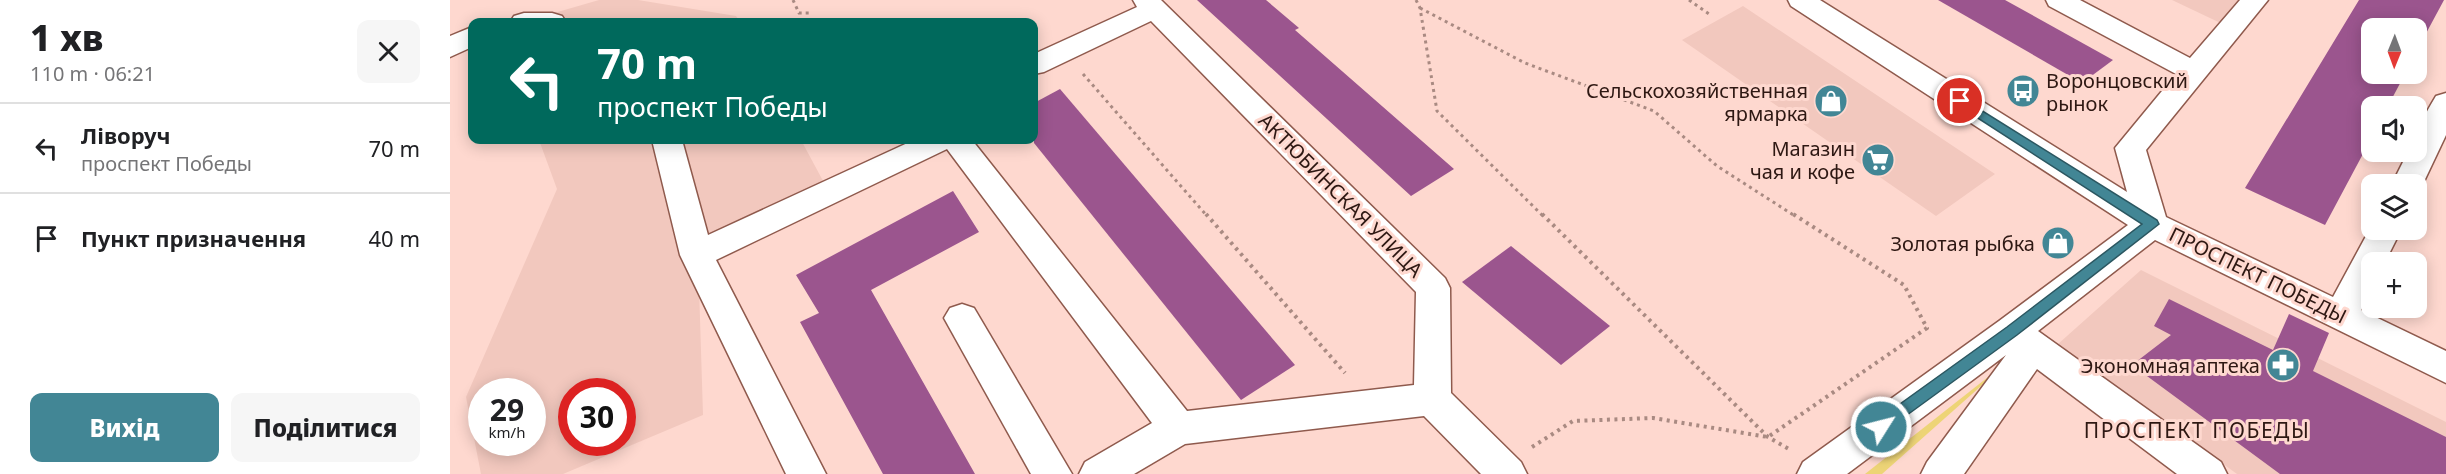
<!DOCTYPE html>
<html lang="uk">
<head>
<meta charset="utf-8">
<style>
	body { margin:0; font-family:"Noto Sans",sans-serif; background:#f6f6f6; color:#202124; height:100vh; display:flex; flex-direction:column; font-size:22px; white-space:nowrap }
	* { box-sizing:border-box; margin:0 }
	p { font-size:20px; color:#757577 }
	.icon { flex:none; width:33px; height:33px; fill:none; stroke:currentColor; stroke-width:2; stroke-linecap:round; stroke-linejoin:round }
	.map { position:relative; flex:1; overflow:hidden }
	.details { display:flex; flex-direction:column; background:#fff; width:450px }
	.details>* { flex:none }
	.hud { position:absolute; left:18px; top:18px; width:570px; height:126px; border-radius:12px; box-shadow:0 3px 15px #0003; background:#00695c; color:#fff; overflow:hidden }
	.needle { width:39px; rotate:181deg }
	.tools { position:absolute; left:1911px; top:18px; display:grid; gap:12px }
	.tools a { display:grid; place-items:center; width:66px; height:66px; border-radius:12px; background:#fff; box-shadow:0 3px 15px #0003; font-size:30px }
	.speed { position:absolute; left:18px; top:378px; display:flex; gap:12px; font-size:30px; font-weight:700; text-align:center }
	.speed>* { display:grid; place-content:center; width:78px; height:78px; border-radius:50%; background:#fff; box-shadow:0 3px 15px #0003; line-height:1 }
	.speed small { font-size:15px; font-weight:400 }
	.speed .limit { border:9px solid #d22; background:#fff; color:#111 }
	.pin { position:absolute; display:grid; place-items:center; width:51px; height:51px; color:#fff; margin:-26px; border:3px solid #fff; border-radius:50%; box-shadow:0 2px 6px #0007 }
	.me { position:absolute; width:66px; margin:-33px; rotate:54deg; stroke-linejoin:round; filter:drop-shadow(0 0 4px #0008) }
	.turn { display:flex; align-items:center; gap:21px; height:126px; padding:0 30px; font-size:27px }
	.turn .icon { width:78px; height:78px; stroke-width:2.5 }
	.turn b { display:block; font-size:42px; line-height:51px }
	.round { display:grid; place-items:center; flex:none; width:63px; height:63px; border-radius:12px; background:#f6f6f6 }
	.headline { display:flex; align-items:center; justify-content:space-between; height:102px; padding:0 30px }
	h1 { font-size:36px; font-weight:800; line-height:45px }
	.primary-button { display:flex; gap:12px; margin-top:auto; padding:12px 30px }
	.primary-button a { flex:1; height:69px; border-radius:12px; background:#428695; color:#fff; font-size:24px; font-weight:800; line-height:69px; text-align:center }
	.primary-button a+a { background:#f6f6f6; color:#202124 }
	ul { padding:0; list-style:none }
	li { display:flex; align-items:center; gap:18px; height:90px; padding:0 30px; border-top:2px solid #e0e0e0 }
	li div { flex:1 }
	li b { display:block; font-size:22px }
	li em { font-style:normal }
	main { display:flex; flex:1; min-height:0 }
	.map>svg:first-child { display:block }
	.built { fill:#f2c8be; fill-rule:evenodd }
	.green { fill:#edd476 }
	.building { fill:#9b558e }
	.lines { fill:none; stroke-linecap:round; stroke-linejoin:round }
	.minor-casing { stroke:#8f5a4d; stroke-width:3 }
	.path-far1 { stroke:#a98a82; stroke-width:3; stroke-dasharray:3 4; stroke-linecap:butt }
	.path { stroke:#a98a82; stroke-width:4; stroke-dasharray:3 4.5; stroke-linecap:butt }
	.minor { fill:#fff; fill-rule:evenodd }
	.route { fill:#428695; stroke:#2b5761; stroke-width:1.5 }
	.labels { text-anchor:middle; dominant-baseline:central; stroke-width:6; stroke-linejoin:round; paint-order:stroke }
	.poi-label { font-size:20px; fill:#2e1813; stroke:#fed8cf; text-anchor:end }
	.street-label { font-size:20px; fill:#2e1813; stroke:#fed8cf }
	.neighbourhood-label { font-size:21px; letter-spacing:1.5px; fill:#2e1813; stroke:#fed8cf }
</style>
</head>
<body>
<main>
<section class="details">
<div class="headline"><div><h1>1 хв</h1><p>110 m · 06:21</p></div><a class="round"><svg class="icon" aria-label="close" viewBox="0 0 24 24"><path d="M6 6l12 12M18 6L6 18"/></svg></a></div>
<ul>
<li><svg class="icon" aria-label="left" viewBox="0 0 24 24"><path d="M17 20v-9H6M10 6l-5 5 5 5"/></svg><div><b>Ліворуч</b><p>проспект Победы</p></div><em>70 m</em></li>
<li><svg class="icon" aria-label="arrive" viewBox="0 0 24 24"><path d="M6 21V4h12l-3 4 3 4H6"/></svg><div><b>Пункт призначення</b></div><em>40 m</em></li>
</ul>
<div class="primary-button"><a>Вихід</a><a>Поділитися</a></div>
</section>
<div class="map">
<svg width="1996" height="474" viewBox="0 0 1996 474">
	<rect width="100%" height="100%" fill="#fed8cf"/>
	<!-- built -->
	<g class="built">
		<path d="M149,0H188L286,16L290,22H79L80,20Z"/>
		<path d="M1722,0H1805L1781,28Z"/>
		<path d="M1293,6L1545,174L1486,216L1232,40Z"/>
		<path d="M89,140H351L379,192L248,255L253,415L113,474H31L16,397L107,189ZM32,392H82V442H32ZM122,392H172V442H122Z"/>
		<path d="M1691,270L1996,422V474H1787L1608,344Z"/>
	</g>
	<!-- green -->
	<path class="green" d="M1566,355L1432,474H1415Z"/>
	<!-- building -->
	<g class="building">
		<path d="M747,0H816L849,28L845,30L1004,169L961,196Z"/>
		<path d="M1488,0H1555L1663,60L1632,83Z"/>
		<path d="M1909,0H1994L1966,52V28H1922V74H1955L1938,106H1922V137L1875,225L1795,188Z"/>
		<path d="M610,89L845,365L791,400L584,143V103Z"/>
		<path d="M503,191L529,232L421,290L525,474H433L350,322L369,313L346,275Z"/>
		<path d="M1061,246L1160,326L1111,365L1012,282Z"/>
		<path d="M1719,299L1823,350L1839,314L1879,333L1863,371L1996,437V474H1830L1682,365L1721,335L1704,326Z"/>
	</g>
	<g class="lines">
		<defs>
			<g id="minor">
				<path d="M683,0H711L995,278L1000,288L1001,393L1071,462L1077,474H1031L974,416L735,444L684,474H629L635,462L702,423L497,149L266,260L376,474H336L230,255L202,140H232L258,235L464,140H522L737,411L964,385L966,292L701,21L594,72L584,74V54L687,7Z"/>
				<path d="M1338,0H1370L1677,192L1665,148L1726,74L1599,6L1596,0H1630L1740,58L1790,0H1818L1696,150L1716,217L1883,297L1922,225V230H1951L1935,262H1922V290L1911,310L1996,351V383L1705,240L1588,331L1771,462L1777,474H1727L1587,369L1514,474H1471L1477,462L1556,355L1397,474H1347L1353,462L1549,321L1678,225L1341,6Z"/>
				<path d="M74,13H102L112,16L116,22H60L64,16Z"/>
				<path d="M22,27V47L0,57V36Z"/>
				<path d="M1996,93V135L1969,192L1966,193V184H1942L1958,152H1966C1966,130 1975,114 1986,96Z"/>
				<path d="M512,304L524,308L622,474H581L494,318L500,308Z"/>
			</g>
		</defs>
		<!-- minor casing -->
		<use href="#minor" class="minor-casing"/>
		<!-- path-far1 -->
		<g class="path-far1">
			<path d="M343,0L349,13H362"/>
			<path d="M966,0L970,8L987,111L1093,216"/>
			<path d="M1239,0L1259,14"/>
			<path d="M970,8L1075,63L1204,111L1267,166L1345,216"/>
			<path d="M633,74L757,216"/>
		</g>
		<!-- path -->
		<g class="path">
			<path d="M756,214L895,373"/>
			<path d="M1092,214L1318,437L1339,449"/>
			<path d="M1082,447L1123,421L1203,418L1318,437L1477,328L1454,285L1343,214"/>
		</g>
		<!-- minor -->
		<use href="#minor" class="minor"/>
	</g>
	<!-- route -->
	<path class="route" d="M1510,97L1707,220L1709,224L1567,335L1431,434L1425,432L1423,427L1425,422L1557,327L1692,224L1506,104V98Z"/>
	<!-- icons -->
	<defs>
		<symbol id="bus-disc" viewBox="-11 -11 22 22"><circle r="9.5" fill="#428695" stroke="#fed8cf"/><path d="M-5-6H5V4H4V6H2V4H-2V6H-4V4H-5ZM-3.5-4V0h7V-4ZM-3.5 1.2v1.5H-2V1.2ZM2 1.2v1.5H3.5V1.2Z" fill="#fff"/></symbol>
		<symbol id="shop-disc" viewBox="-11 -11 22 22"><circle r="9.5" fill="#428695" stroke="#fed8cf"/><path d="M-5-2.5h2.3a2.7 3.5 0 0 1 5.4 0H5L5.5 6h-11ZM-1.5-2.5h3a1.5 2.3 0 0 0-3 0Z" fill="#fff"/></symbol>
		<symbol id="supermarket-disc" viewBox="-11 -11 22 22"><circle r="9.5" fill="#428695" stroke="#fed8cf"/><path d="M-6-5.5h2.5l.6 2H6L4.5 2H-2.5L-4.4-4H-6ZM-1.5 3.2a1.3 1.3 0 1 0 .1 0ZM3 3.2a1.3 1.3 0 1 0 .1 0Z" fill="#fff"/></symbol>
		<symbol id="pharmacy-disc" viewBox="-11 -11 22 22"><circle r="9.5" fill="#428695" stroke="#fed8cf"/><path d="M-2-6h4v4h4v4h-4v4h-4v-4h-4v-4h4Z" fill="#fff"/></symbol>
	</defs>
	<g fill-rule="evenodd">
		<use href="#bus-disc" x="1554" y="72" width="38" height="38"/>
		<use href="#shop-disc" x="1362" y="82" width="38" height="38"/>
		<use href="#supermarket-disc" x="1409" y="141" width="38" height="38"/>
		<use href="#shop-disc" x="1589" y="224" width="38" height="38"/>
		<use href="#pharmacy-disc" x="1814" y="346" width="38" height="38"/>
	</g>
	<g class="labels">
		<!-- poi labels -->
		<g class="poi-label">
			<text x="1596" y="80" text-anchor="start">Воронцовский<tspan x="1596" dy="23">рынок</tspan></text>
			<text x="1358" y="90">Сельскохозяйственная<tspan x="1358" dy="23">ярмарка</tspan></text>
			<text x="1405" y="148">Магазин<tspan x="1405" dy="23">чая и кофе</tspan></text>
			<text x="1585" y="243">Золотая рыбка</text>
			<text x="1810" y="365">Экономная аптека</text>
		</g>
		<!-- street labels -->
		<g class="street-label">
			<text transform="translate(891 195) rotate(45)">АКТЮБИНСКАЯ УЛИЦА</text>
			<text transform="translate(1808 275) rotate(26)">ПРОСПЕКТ ПОБЕДЫ</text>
		</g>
		<!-- neighbourhood labels -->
		<g class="neighbourhood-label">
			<text x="1747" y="430">ПРОСПЕКТ ПОБЕДЫ</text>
		</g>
	</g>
</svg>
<div class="tools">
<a><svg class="needle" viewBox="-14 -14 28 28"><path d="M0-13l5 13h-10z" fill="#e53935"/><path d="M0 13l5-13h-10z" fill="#757577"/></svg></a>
<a><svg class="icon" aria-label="sound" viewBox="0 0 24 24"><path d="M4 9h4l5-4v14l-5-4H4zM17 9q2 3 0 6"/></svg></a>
<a><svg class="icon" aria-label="layers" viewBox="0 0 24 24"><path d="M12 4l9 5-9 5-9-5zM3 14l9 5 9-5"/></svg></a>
<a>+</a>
</div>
<div class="speed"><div>29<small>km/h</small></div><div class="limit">30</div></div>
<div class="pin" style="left:1510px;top:101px;background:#d93025"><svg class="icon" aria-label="arrive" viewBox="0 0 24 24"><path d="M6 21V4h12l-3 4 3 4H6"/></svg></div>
<svg class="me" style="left:1431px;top:427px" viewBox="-20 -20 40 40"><circle r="17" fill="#428695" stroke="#fff" stroke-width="3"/><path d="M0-11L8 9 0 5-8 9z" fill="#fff"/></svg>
<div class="hud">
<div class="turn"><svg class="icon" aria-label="left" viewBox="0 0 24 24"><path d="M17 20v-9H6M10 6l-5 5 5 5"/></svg><div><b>70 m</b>проспект Победы</div></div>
</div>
</div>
</main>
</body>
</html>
